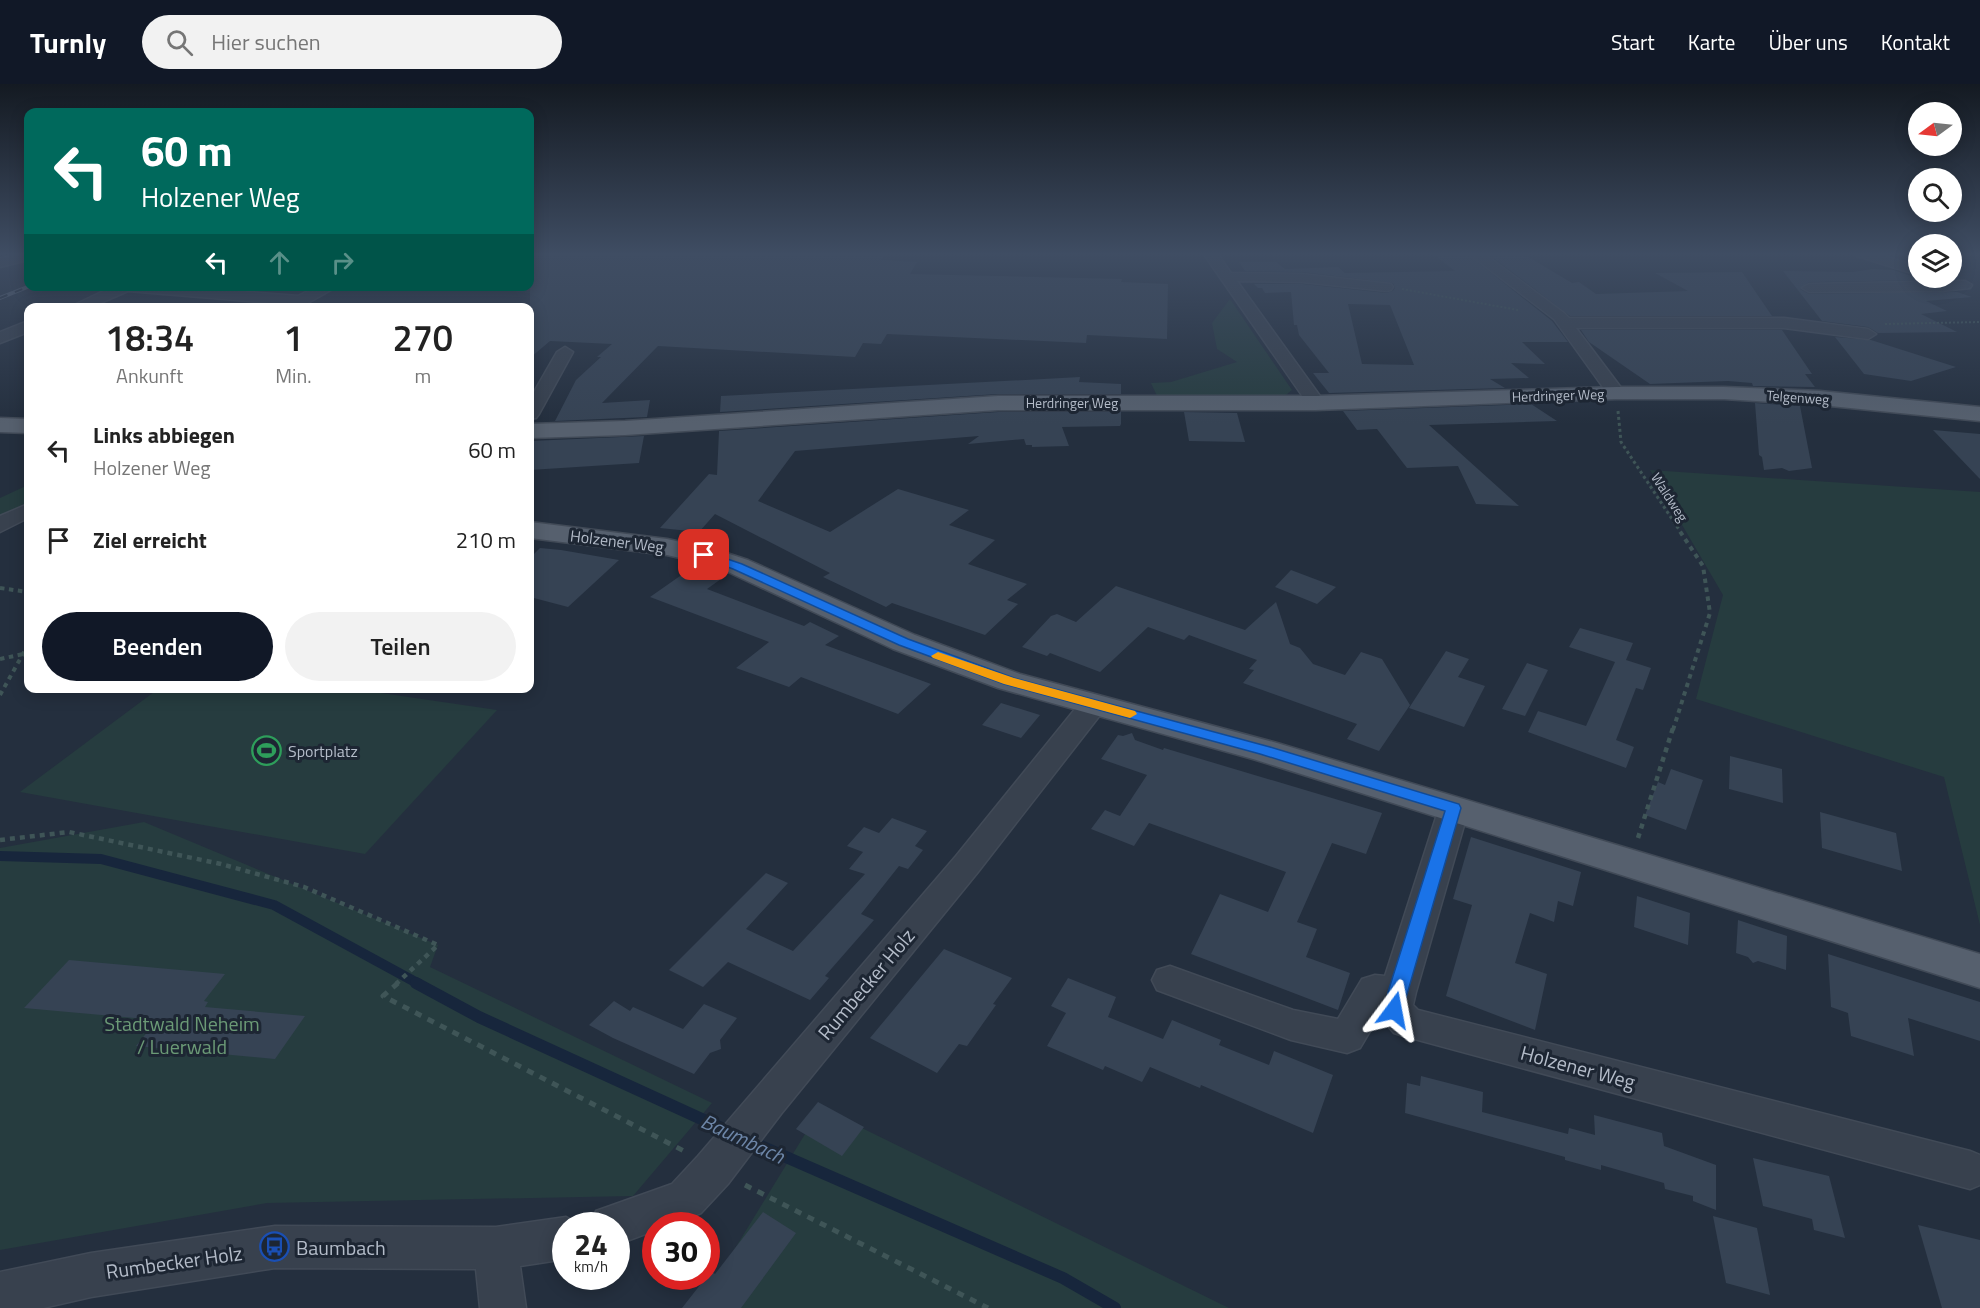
<!DOCTYPE html>
<html lang="de">
<head>
<meta charset="utf-8">
<style>
	body { margin:0; font-family:"Titillium Web",sans-serif; background:#f2f2f2; color:#222; height:100vh; display:flex; flex-direction:column; font-size:22px; white-space:nowrap }
	* { box-sizing:border-box; margin:0 }
	p { font-size:20px; color:#767676 }
	.icon { flex:none; width:33px; height:33px; fill:none; stroke:currentColor; stroke-width:2; stroke-linecap:round; stroke-linejoin:round }
	.map { position:relative; flex:1; overflow:hidden }
	.sheet { position:absolute; left:24px; top:219px; width:510px; height:390px; display:flex; flex-direction:column; background:#fff; border-radius:12px; box-shadow:0 3px 15px #0003 }
	.sheet>* { flex:none }
	.hud { position:absolute; left:24px; top:24px; width:510px; height:183px; border-radius:12px; box-shadow:0 3px 15px #0003; background:#00695c; color:#fff; overflow:hidden }
	.needle { width:39px; rotate:255deg }
	.tools { position:absolute; left:1908px; top:18px; display:grid; gap:12px }
	.tools a { display:grid; place-items:center; width:54px; height:54px; border-radius:50%; background:#fff; box-shadow:0 3px 15px #0003; font-size:30px }
	.speed { position:absolute; left:552px; top:1128px; display:flex; gap:12px; font-size:30px; font-weight:700; text-align:center }
	.speed>* { display:grid; place-content:center; width:78px; height:78px; border-radius:50%; background:#fff; box-shadow:0 3px 15px #0003; line-height:1 }
	.speed small { font-size:15px; font-weight:400 }
	.speed .limit { border:9px solid #d22; background:#fff; color:#111 }
	.pin { position:absolute; display:grid; place-items:center; width:51px; height:51px; color:#fff; margin:-26px; border-radius:12px; box-shadow:0 3px 9px #0006 }
	.me { position:absolute; width:66px; margin:-33px; rotate:13deg; stroke-linejoin:round; filter:drop-shadow(0 0 4px #0008) }
	.turn { display:flex; align-items:center; gap:21px; height:126px; padding:0 18px; font-size:27px }
	.turn .icon { width:78px; height:78px; stroke-width:2.5 }
	.turn b { display:block; font-size:42px; line-height:51px }
	.lanes { display:flex; align-items:center; height:57px; padding:0 18px; background:#0003; justify-content:center; gap:30px; direction:ltr }
	.lanes .off { opacity:.35 }
	.eta { display:flex; justify-content:space-evenly; align-items:center; height:102px; text-align:center }
	.eta b { font-size:36px; font-weight:600; line-height:42px }
	.primary-button { display:flex; gap:12px; margin-top:auto; padding:12px 18px }
	.primary-button a { flex:1; height:69px; border-radius:36px; background:#111827; color:#fff; font-size:24px; font-weight:600; line-height:69px; text-align:center }
	.primary-button a+a { background:#f2f2f2; color:#222 }
	ul { padding:0; list-style:none }
	li { display:flex; align-items:center; gap:18px; height:90px; padding:0 18px }
	li div { flex:1 }
	li b { display:block; font-size:22px }
	li em { font-style:normal }
	header { display:flex; align-items:center; gap:36px; box-sizing:border-box; height:84px; padding:0 30px; background:#111827; color:#fff }
	header strong { font-size:28px }
	nav { display:flex; gap:33px; margin-inline-start:auto; font-size:21px }
	.search { width:420px; height:54px; background:#f2f2f2; display:flex; align-items:center; gap:15px; box-sizing:border-box; padding:0 21px; border-radius:33px; color:#767676; font-size:22px }
	.map>svg:first-child { display:block }
	.green { fill:#263c3f }
	.lines { fill:none; stroke-linecap:round; stroke-linejoin:round }
	.stream-far1 { stroke:#17263c; stroke-width:10 }
	.stream { stroke:#17263c; stroke-width:12 }
	.building { fill:#364354; fill-rule:evenodd }
	.minor-casing { stroke:#414a57; stroke-width:3 }
	.major-casing { stroke:#414a57; stroke-width:3 }
	.path-far4 { stroke:#3f5557; stroke-width:2; stroke-dasharray:2 2; stroke-linecap:butt }
	.path-far3 { stroke:#3f5557; stroke-width:3; stroke-dasharray:3 3; stroke-linecap:butt }
	.path-far2 { stroke:#3f5557; stroke-width:4; stroke-dasharray:4.5 4.5; stroke-linecap:butt }
	.path-far1 { stroke:#3f5557; stroke-width:4.5; stroke-dasharray:5 5; stroke-linecap:butt }
	.path { stroke:#3f5557; stroke-width:5; stroke-dasharray:7 7; stroke-linecap:butt }
	.minor { fill:#38414e; fill-rule:evenodd }
	.major { fill:#56606e; fill-rule:evenodd }
	.rail-casing { stroke:#5a6575; stroke-width:4 }
	.rail { stroke:#1d2633; stroke-width:2; stroke-dasharray:8; stroke-linecap:butt }
	.route { fill:#1a73e8; stroke:#114b97; stroke-width:1.5 }
	.slow { fill:#f59e0b }
	.labels { text-anchor:middle; dominant-baseline:central; stroke-width:6; stroke-linejoin:round; paint-order:stroke }
	.far-street-label { font-size:14px; fill:#b4bcc9; stroke:#1d2633 }
	.street-label { font-size:16px; fill:#b4bcc9; stroke:#1d2633 }
	.poi-label { font-size:16px; fill:#b4bcc9; stroke:#1d2633; text-anchor:start }
	.near-street-label { font-size:20px; fill:#b4bcc9; stroke:#1d2633 }
	.near-park-label { font-size:20px; fill:#6b9a76; stroke:#1d2633 }
	.near-poi-label { font-size:20px; fill:#b4bcc9; stroke:#1d2633; text-anchor:start }
	.near-water-label { font-size:21px; font-style:italic; fill:#6d86a8; stroke:#1d2633 }
</style>
</head>
<body>
<header>
<strong>Turnly</strong>
<div class="search"><svg class="icon" aria-label="search" viewBox="0 0 24 24"><circle cx="10" cy="10" r="6"/><path d="M15 15l6 6"/></svg>Hier suchen</div>
<nav><a>Start</a><a>Karte</a><a>Über uns</a><a>Kontakt</a></nav>
</header>
<div class="map">
<svg width="1980" height="1224" viewBox="0 0 1980 1224">
	<rect width="100%" height="100%" fill="#242f3e"/>
	<!-- green -->
	<g class="green">
		<path d="M1230,215L1292,306L1281,315L1157,312L1151,299L1171,298L1237,278L1217,265L1212,239Z"/>
		<path d="M1650,386L1980,408V841L1944,693L1696,615L1723,511Z"/>
		<path d="M28,401V418L0,432V414Z"/>
		<path d="M158,605H354L497,626L365,770L20,708Z"/>
		<path d="M144,738L438,861L430,883L712,1019L633,1112L267,1119L0,1166V764Z"/>
		<path d="M821,1024L1229,1224H707L701,1220Z"/>
	</g>
	<g class="lines">
		<!-- stream-far1 -->
		<path class="stream-far1" d="M0,772L101,775L274,821L419,900"/>
		<!-- stream -->
		<g class="stream">
			<path d="M416,899L479,933L730,1048"/>
			<path d="M747,1056L1063,1194L1115,1224"/>
		</g>
	</g>
	<!-- building -->
	<g class="building">
		<path d="M530,169H886L881,176L917,178L910,190L1122,195L1121,198L1168,200L1167,255L1087,251L1086,259L887,250L881,260L863,259L855,273L658,262L602,319L650,316L647,333L555,337L576,296L601,273H597L612,260L550,257L530,274Z"/>
		<path d="M1432,169H1466L1552,237L1568,258H1522L1545,280L1511,279L1529,294L1490,295L1505,304L1329,309L1313,289H1329L1299,251L1297,241H1294L1291,208L1265,209L1262,204H1258L1254,200H1302L1386,209L1393,207L1395,204L1393,199L1302,188L1245,187L1239,178H1276L1285,185L1338,183L1345,189L1455,187ZM1348,220L1390,221L1414,281L1362,280Z"/>
		<path d="M1487,169H1522L1572,199L1579,198L1596,210L1688,207L1655,189L1742,188L1772,232H1570Z"/>
		<path d="M1873,185L1893,186L1924,196L1809,198L1800,205L1809,210L1957,208L1972,213L1926,217L1947,227L1921,230L1957,248L1878,249L1868,243L1822,237L1783,187L1853,188Z"/>
		<path d="M1581,246H1782L1812,290H1805L1815,303L1753,302L1752,299L1728,297L1650,300L1589,258Z"/>
		<path d="M1835,253L1871,256L1956,283L1911,297L1864,290Z"/>
		<path d="M1080,293L1079,298L1121,300V310H998L720,328L721,312Z"/>
		<path d="M1755,319L1800,322L1812,384L1789,387L1782,384L1764,386L1762,373L1759,371Z"/>
		<path d="M1531,320L1557,337L1429,341L1519,422L1476,420L1458,382L1407,384L1377,345L1357,346L1343,327Z"/>
		<path d="M998,328H1121V340L1120,342L1062,343L1069,362L1032,363V361H1026L1024,355L968,360L979,352L795,367L758,417L830,448L898,405L969,426L949,441L995,456L968,480L1027,500L1007,516L1018,520L985,551L892,519L886,523L823,493L830,489L715,430L699,448L660,444L709,390L717,391L719,347Z"/>
		<path d="M1184,328L1237,329L1245,358L1189,357Z"/>
		<path d="M1933,346L1980,350V395Z"/>
		<path d="M644,352L639,379L530,386V357Z"/>
		<path d="M540,464L561,466L619,476L568,523L530,513V474Z"/>
		<path d="M690,485L721,495L707,505L804,542L810,538L839,552L825,561L931,600L898,630L801,593L789,603L736,584L769,558L650,513Z"/>
		<path d="M1291,486L1336,503L1317,520L1275,503Z"/>
		<path d="M1116,502L1245,546L1276,518L1290,560L1300,564L1313,580L1345,591L1361,568L1382,575L1410,621L1379,667L1347,655L1357,640L1243,599L1254,586L1249,585L1257,576L1189,551L1184,556L1148,543L1100,588L1050,569L1047,572L1022,563L1051,532L1057,530L1076,538Z"/>
		<path d="M1580,544L1633,559L1626,576L1651,584L1643,606L1636,604L1616,656L1634,663L1626,684L1528,648L1538,627L1586,642L1615,578L1569,563Z"/>
		<path d="M1446,567L1469,575L1458,593L1485,602L1464,643L1409,624Z"/>
		<path d="M1527,579L1548,586L1525,632L1502,625Z"/>
		<path d="M1001,619L1040,631L1021,654L982,641Z"/>
		<path d="M1132,649L1135,656L1163,666L1164,664L1382,729L1366,770L1332,759L1297,838L1317,845L1306,873L1350,889L1338,926L1191,870L1220,810L1268,828L1286,788L1149,739L1134,762L1091,745L1105,726L1120,732L1147,691L1101,675L1118,651L1123,652Z"/>
		<path d="M1730,672L1782,685L1783,719L1729,705Z"/>
		<path d="M1671,685L1703,696L1686,746L1645,731L1658,698L1665,701Z"/>
		<path d="M1820,728L1896,749L1902,787L1822,764Z"/>
		<path d="M892,734L927,747L915,762L923,766L908,785L899,782L861,830L874,836L825,892L829,894L810,916L728,878L703,903L669,886L766,789L788,799L746,845L793,867L865,790L849,785L863,768L847,762L864,743L879,749Z"/>
		<path d="M1471,753L1581,788L1573,822L1558,817L1554,838L1530,829L1515,879L1547,890L1535,946L1446,912L1472,821L1453,815Z"/>
		<path d="M1637,812L1690,829L1688,861L1634,843Z"/>
		<path d="M1738,836L1787,852L1786,886L1758,877L1753,879L1748,873L1736,869Z"/>
		<path d="M944,865L1012,894L993,920L996,921L967,962L959,960L937,989L870,954Z"/>
		<path d="M1828,870L1980,918V957L1908,934L1914,972L1851,952L1848,929L1831,923Z"/>
		<path d="M69,876L225,890L204,917L208,918L205,923L305,932L275,975L136,962L157,936L24,924Z"/>
		<path d="M1068,894L1116,913L1108,933L1163,955L1172,936L1221,956L1219,961L1269,981L1274,967L1333,991L1313,1049L1201,1001L1200,1004L1150,983L1142,998L1105,982L1103,986L1047,962L1066,929L1051,922Z"/>
		<path d="M614,917L630,927L633,923L683,945L704,920L737,934L720,956L721,965L710,969L694,990L613,954L589,941Z"/>
		<path d="M1421,992L1483,1008L1482,1028L1568,1050L1569,1044L1595,1051L1594,1031L1662,1049L1664,1062L1716,1081V1126L1693,1117V1112L1665,1105L1664,1099L1601,1081V1086L1565,1076V1073L1405,1029L1407,999L1420,1002Z"/>
		<path d="M818,1018L864,1043L842,1072L796,1045Z"/>
		<path d="M1753,1074L1829,1092L1845,1154L1814,1146L1812,1135L1763,1122Z"/>
		<path d="M763,1128L796,1149L741,1224H682L711,1187L715,1190Z"/>
		<path d="M1713,1132L1757,1144L1770,1211L1726,1199Z"/>
		<path d="M1918,1141L1980,1156V1224H1942Z"/>
	</g>
	<g class="lines">
		<defs>
			<g id="minor">
				<path d="M24,169H28V176L0,183V175Z"/>
				<path d="M1203,169H1217L1231,189L1302,190L1391,200L1393,203L1391,206L1386,207L1302,198L1237,197L1325,319L1322,323H1310Z"/>
				<path d="M1468,169H1483L1564,229L1569,234H1784L1868,245L1876,250L1868,255L1784,244H1576L1625,309L1622,313H1610L1554,235Z"/>
				<path d="M1855,169H1875L1918,183V191L1857,172Z"/>
				<path d="M1965,197L1972,201L1970,204L1942,207L1809,208L1802,204L1809,200Z"/>
				<path d="M114,202H176L298,212L318,202H338L299,224H280L283,220L128,207L89,224H68Z"/>
				<path d="M28,237V248L0,259V248Z"/>
				<path d="M565,263L573,268L539,330L536,334L530,335V315L557,268Z"/>
				<path d="M28,420V434L0,448V432Z"/>
				<path d="M1094,612L1104,614L1108,620L1104,626L978,788L781,1030L728,1100L701,1129L669,1142H656V1146L616,1161V1142H590L596,1127L672,1100L698,1072L956,772L1084,614Z"/>
				<path d="M1454,714L1465,717L1469,724L1416,908L1413,921L1418,926L1970,1067L1980,1071V1101L1970,1105L1407,953L1394,949L1379,932L1360,964L1347,969L1291,956L1157,906L1152,896L1157,886L1170,882L1293,926L1338,935L1362,895L1375,891L1385,892L1439,724L1443,717Z"/>
				<path d="M566,1133L582,1142H566V1175L520,1182L526,1224H480L476,1185L275,1184L91,1213L43,1224H0V1188L91,1169L275,1142L496,1143Z"/>
			</g>
			<g id="major">
				<path d="M1616,303H1724L1820,307L1980,323V337L1820,321L1724,315H1616L1316,326H998L625,351L530,354V340L625,337L998,312H1316Z"/>
				<path d="M0,334L28,335V349L0,348Z"/>
				<path d="M530,438L667,455L714,465L748,476L915,551L1020,590L1277,659L1980,870V904L1253,675L998,604L893,565L728,488L697,478L667,471L530,454Z"/>
			</g>
		</defs>
		<!-- minor casing -->
		<use href="#minor" class="minor-casing"/>
		<!-- major casing -->
		<use href="#major" class="major-casing"/>
		<!-- path-far4 -->
		<g class="path-far4">
			<path d="M1402,205L1518,226"/>
			<path d="M1885,240L1980,238"/>
		</g>
		<!-- path-far3 -->
		<path class="path-far3" d="M1618,327L1621,358L1680,447"/>
		<!-- path-far2 -->
		<g class="path-far2">
			<path d="M0,504L28,508"/>
			<path d="M0,575L28,569"/>
			<path d="M0,611L28,561"/>
			<path d="M1673,646L1710,529L1703,482L1679,446"/>
		</g>
		<!-- path-far1 -->
		<g class="path-far1">
			<path d="M1638,754L1673,644"/>
			<path d="M0,756L69,748L221,780L304,803L438,861L396,900"/>
		</g>
		<!-- path -->
		<g class="path">
			<path d="M398,899L383,912L684,1067"/>
			<path d="M745,1101L988,1224"/>
		</g>
		<!-- minor -->
		<use href="#minor" class="minor"/>
		<!-- major -->
		<use href="#major" class="major"/>
		<defs>
			<g id="rail">
				<path d="M0,172L14,169"/>
				<path d="M0,214L30,202"/>
			</g>
		</defs>
		<!-- rail casing -->
		<use href="#rail" class="rail-casing"/>
		<!-- rail -->
		<use href="#rail" class="rail"/>
	</g>
	<!-- sky -->
	<linearGradient id="sky" x2="0" y2="1"><stop stop-color="#141a22"/><stop offset="0.5" stop-color="#3f4d63"/><stop offset="1" stop-color="#3f4d63" stop-opacity="0"/></linearGradient>
	<rect width="1980" height="340" fill="url(#sky)"/>
	<!-- route -->
	<path class="route" d="M704,467L742,480L908,555L1014,594L1270,663L1459,720L1461,724L1401,931L1394,933L1388,931L1385,926L1388,908L1445,727L1260,670L1004,600L899,561L733,485L700,473L699,471Z"/>
	<!-- slow -->
	<path class="slow" d="M938,568L1014,594L1135,627L1137,630L1130,634L1004,600L933,574L931,572Z"/>
	<!-- icons -->
	<defs>
		<symbol id="stadium-ring" viewBox="-11 -11 22 22"><circle r="9.5" fill="#1d2633" stroke="#2e9e5b" stroke-width="1.5"/><path d="M0-5a6.5 5 0 1 0 0 10a6.5 5 0 1 0 0-10ZM-3.5-1.8h7v3.6h-7Z" fill="#2e9e5b"/></symbol>
		<symbol id="bus-ring" viewBox="-11 -11 22 22"><circle r="9.5" fill="#1d2633" stroke="#1a4fb4" stroke-width="1.5"/><path d="M-5-6H5V4H4V6H2V4H-2V6H-4V4H-5ZM-3.5-4V0h7V-4ZM-3.5 1.2v1.5H-2V1.2ZM2 1.2v1.5H3.5V1.2Z" fill="#1a4fb4"/></symbol>
	</defs>
	<g fill-rule="evenodd">
		<use href="#stadium-ring" x="250" y="650" width="33" height="33"/>
		<use href="#bus-ring" x="258" y="1146" width="33" height="33"/>
	</g>
	<g class="labels">
		<!-- far-street labels -->
		<g class="far-street-label">
			<text transform="translate(1558 311) rotate(-2)">Herdringer Weg</text>
			<text transform="translate(1798 313) rotate(4)">Telgenweg</text>
			<text x="1072" y="318">Herdringer Weg</text>
			<text transform="translate(1670 413) rotate(57)">Waldweg</text>
		</g>
		<!-- street labels -->
		<g class="street-label">
			<text transform="translate(617 457) rotate(7)">Holzener Weg</text>
		</g>
		<!-- poi labels -->
		<g class="poi-label">
			<text x="288" y="667">Sportplatz</text>
		</g>
		<!-- near-street labels -->
		<g class="near-street-label">
			<text transform="translate(866 900) rotate(-50)">Rumbecker Holz</text>
			<text transform="translate(1578 983) rotate(15)">Holzener Weg</text>
			<text transform="translate(174 1178) rotate(-8)">Rumbecker Holz</text>
		</g>
		<!-- near-park labels -->
		<g class="near-park-label">
			<text x="182" y="939">Stadtwald Neheim<tspan x="182" dy="23">/ Luerwald</tspan></text>
		</g>
		<!-- near-poi labels -->
		<g class="near-poi-label">
			<text x="296" y="1163">Baumbach</text>
		</g>
		<!-- near-water labels -->
		<g class="near-water-label">
			<text transform="translate(743 1054) rotate(25)">Baumbach</text>
		</g>
	</g>
</svg>
<div class="tools">
<a><svg class="needle" viewBox="-14 -14 28 28"><path d="M0-13l5 13h-10z" fill="#e53935"/><path d="M0 13l5-13h-10z" fill="#767676"/></svg></a>
<a><svg class="icon" aria-label="search" viewBox="0 0 24 24"><circle cx="10" cy="10" r="6"/><path d="M15 15l6 6"/></svg></a>
<a><svg class="icon" aria-label="layers" viewBox="0 0 24 24"><path d="M12 4l9 5-9 5-9-5zM3 14l9 5 9-5"/></svg></a>
</div>
<div class="speed"><div>24<small>km/h</small></div><div class="limit">30</div></div>
<div class="pin" style="left:704px;top:471px;background:#d93025"><svg class="icon" aria-label="arrive" viewBox="0 0 24 24"><path d="M6 21V4h12l-3 4 3 4H6"/></svg></div>
<svg class="me" style="left:1394px;top:926px" viewBox="-20 -20 40 40"><path d="M0-17L14 15 0 8-14 15z" fill="#1a73e8" stroke="#fff" stroke-width="4"/></svg>
<div class="hud">
<div class="turn"><svg class="icon" aria-label="left" viewBox="0 0 24 24"><path d="M17 20v-9H6M10 6l-5 5 5 5"/></svg><div><b>60 m</b>Holzener Weg</div></div>
<div class="lanes"><svg class="icon" aria-label="left" viewBox="0 0 24 24"><path d="M17 20v-9H6M10 6l-5 5 5 5"/></svg><svg class="icon off" aria-label="ahead" viewBox="0 0 24 24"><path d="M12 20V5M6 11l6-6 6 6"/></svg><svg class="icon off" aria-label="right" viewBox="0 0 24 24"><path d="M7 20v-9h11M14 6l5 5-5 5"/></svg></div>
</div>
<section class="sheet">
<div class="eta">
<div><b>18:34</b><p>Ankunft</p></div>
<div><b>1</b><p>Min.</p></div>
<div><b>270</b><p>m</p></div>
</div>
<ul>
<li><svg class="icon" aria-label="left" viewBox="0 0 24 24"><path d="M17 20v-9H6M10 6l-5 5 5 5"/></svg><div><b>Links abbiegen</b><p>Holzener Weg</p></div><em>60 m</em></li>
<li><svg class="icon" aria-label="arrive" viewBox="0 0 24 24"><path d="M6 21V4h12l-3 4 3 4H6"/></svg><div><b>Ziel erreicht</b></div><em>210 m</em></li>
</ul>
<div class="primary-button"><a>Beenden</a><a>Teilen</a></div>
</section>
</div>
</body>
</html>
